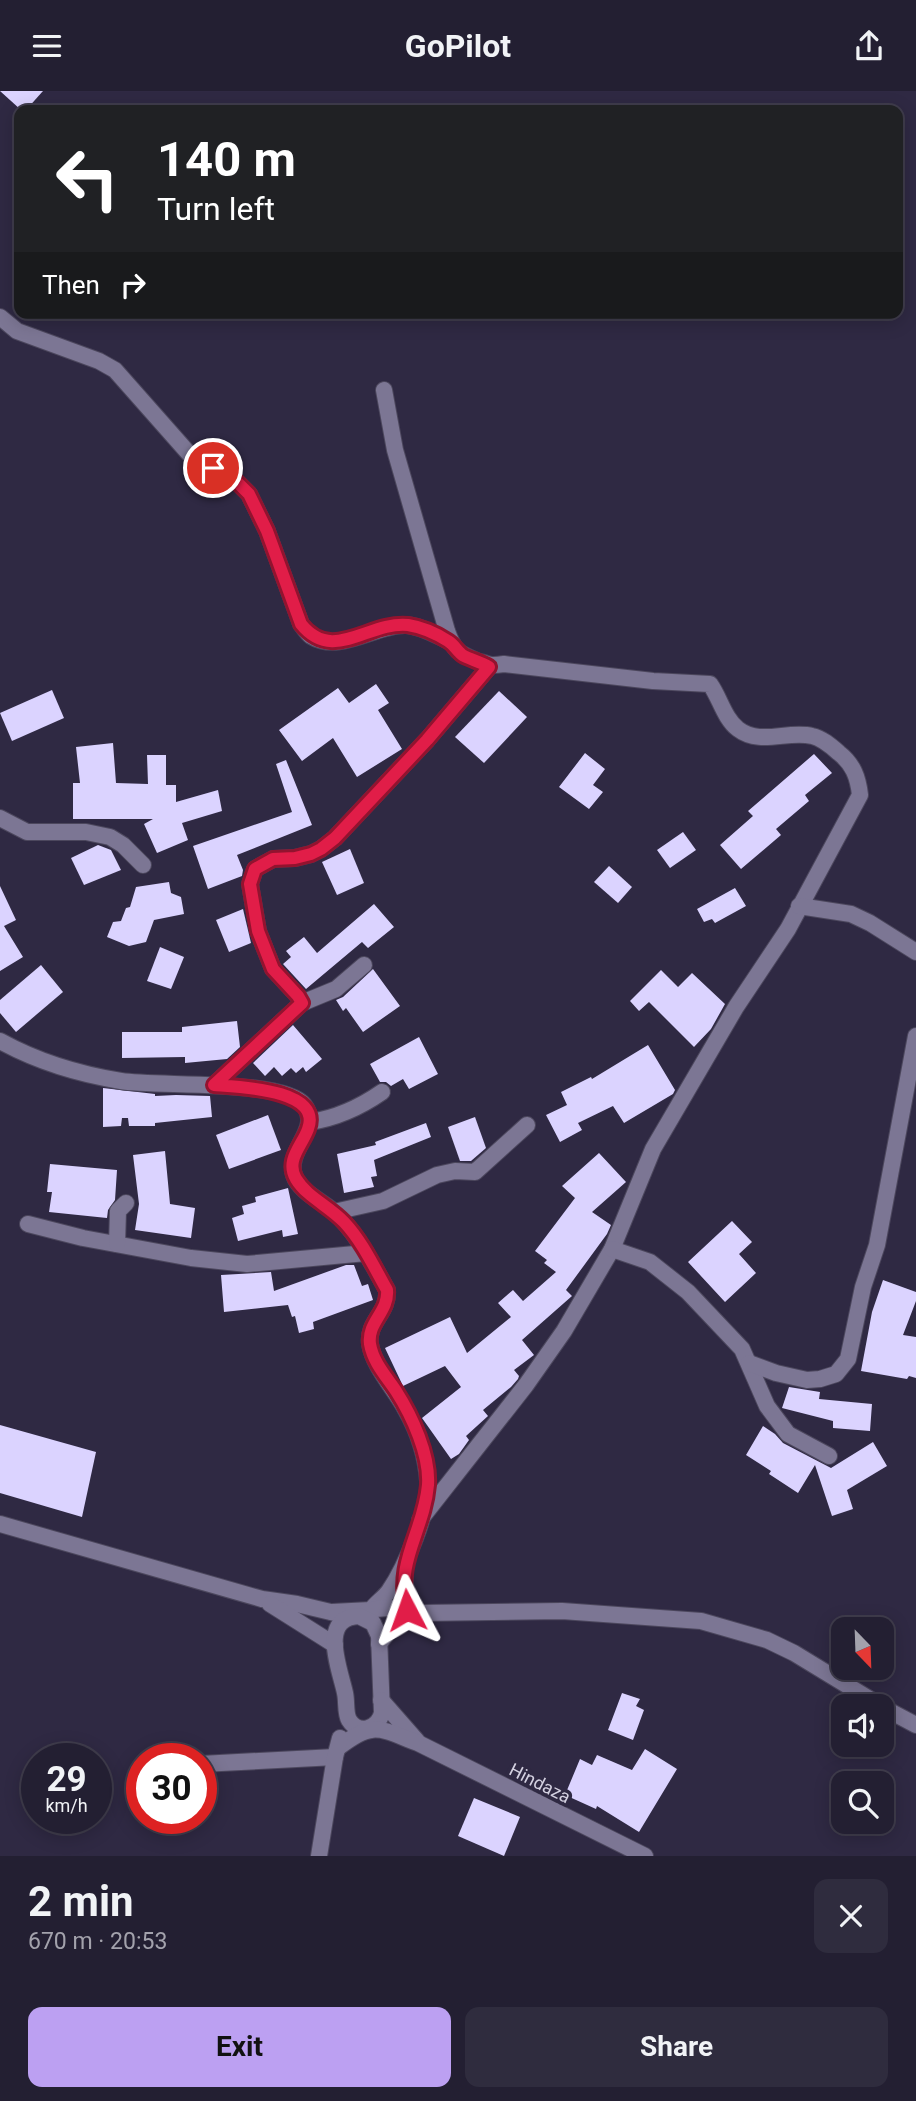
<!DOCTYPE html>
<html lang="en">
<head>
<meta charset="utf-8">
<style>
	body { margin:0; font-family:Roboto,sans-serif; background:#2f2c3e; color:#f1f3f6; height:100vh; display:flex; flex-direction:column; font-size:26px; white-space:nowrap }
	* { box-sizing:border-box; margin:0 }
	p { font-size:23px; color:#a3a2ac }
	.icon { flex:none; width:38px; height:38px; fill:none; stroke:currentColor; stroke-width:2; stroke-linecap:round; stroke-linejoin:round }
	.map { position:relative; height:1765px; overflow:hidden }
	.drawer { display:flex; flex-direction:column; background:#231f32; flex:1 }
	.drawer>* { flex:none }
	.guide { position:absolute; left:14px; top:14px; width:889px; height:214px; border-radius:14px; box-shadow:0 4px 18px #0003,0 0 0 2px #403d4d; background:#202124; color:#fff; overflow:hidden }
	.needle { width:46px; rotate:157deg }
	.fabs { position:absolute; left:831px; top:1526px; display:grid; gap:14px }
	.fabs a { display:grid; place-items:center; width:63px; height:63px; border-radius:14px; background:#231f32; box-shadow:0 4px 18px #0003,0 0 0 2px #403d4d; font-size:35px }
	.speed { position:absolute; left:21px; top:1652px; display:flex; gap:14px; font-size:35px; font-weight:700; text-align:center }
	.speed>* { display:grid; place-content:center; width:91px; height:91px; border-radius:50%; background:#231f32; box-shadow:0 4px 18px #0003,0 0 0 2px #403d4d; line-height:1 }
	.speed small { font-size:18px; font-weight:400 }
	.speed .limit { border:10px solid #d22; background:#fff; color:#111 }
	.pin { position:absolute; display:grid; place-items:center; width:60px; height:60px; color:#fff; margin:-30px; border:4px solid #fff; border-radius:50%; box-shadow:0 2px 7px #0007 }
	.me { position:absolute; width:77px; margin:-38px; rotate:356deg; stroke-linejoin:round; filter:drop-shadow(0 0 5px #0008) }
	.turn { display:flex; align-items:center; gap:24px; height:147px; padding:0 28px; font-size:32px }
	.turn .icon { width:91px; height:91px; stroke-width:2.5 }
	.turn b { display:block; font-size:49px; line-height:60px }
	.then { display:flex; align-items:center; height:66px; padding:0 28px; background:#0003; gap:14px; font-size:26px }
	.round { display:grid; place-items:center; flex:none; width:74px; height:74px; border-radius:14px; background:#2f2c3e }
	.summary { display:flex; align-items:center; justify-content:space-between; height:119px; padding:0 28px }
	h1 { font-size:42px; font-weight:700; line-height:52px }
	.cta { display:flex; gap:14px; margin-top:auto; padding:14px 28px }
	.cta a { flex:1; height:80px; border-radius:14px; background:#bca0f2; color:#111; font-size:28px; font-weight:700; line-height:80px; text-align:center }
	.cta a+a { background:#2f2c3e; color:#f1f3f6 }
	header { display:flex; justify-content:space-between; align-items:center; height:91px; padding:0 28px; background:#231f32; font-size:32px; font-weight:700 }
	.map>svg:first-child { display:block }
	.building { fill:#dbd3ff }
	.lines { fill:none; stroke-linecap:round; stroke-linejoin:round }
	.minor-casing { stroke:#4c475d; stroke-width:18 }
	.minor { stroke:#7c7694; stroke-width:16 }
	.route-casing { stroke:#92132f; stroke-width:18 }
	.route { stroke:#e11d48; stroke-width:12 }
	.labels { text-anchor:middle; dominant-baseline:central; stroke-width:7; stroke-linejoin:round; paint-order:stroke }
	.street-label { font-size:18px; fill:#d4d1e1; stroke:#2f2943 }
</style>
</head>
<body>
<header><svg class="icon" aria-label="menu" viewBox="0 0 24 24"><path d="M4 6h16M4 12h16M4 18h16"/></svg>GoPilot<svg class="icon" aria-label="share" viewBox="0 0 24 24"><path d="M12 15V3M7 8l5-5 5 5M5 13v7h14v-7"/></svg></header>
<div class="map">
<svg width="916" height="1765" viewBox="0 0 916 1765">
	<rect width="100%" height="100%" fill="#2f2943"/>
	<!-- building -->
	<g class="building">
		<path d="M0,0H43L26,19H21Z"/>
		<path d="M376,593L389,612L378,619L402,658L357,686L333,647L302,670L279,639L338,597L349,612Z"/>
		<path d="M52,599L64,627L12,650L0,622Z"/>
		<path d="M499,600L527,626L484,672L455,646Z"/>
		<path d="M113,652L116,692L148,693L147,664H166V694H176V711L218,699L222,720L182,732L188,749L157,762L144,733L153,728H73V692H80L76,656Z"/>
		<path d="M585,662L605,678L593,694L603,701L589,718L559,696Z"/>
		<path d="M814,663L832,682L805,704L809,710L776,738L781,744L741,778L720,754L753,725L748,720Z"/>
		<path d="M286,669L312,734L237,764L243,779L242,785L208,798L193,755L292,721L276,673Z"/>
		<path d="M683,741L696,759L670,777L657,759Z"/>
		<path d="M98,754L111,759L121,779L84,794L71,767Z"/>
		<path d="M350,758L364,792L337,804L322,771Z"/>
		<path d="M609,775L632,796L618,812L594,791Z"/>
		<path d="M169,791L171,802L181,806L184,823L154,829L146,851L129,855L107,846L113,831L121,830L126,817L130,816L136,796Z"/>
		<path d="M0,795L16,829L4,835L23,866L0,880Z"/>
		<path d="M735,797L746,815L715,832L712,828L704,831L697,818Z"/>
		<path d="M374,813L394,836L368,857L362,851L306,898L283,873L291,866L286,860L304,846L317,862Z"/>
		<path d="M243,818L251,852L229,861L216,829Z"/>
		<path d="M160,856L184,866L171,898L147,890Z"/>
		<path d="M41,874L63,901L16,941L0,922V909Z"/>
		<path d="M373,878L400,915L363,941L346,917L343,920L336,909L343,906Z"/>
		<path d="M661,879L678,896L692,882L725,913L711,938L694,956L649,911L639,920L630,910Z"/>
		<path d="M237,930L240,956L227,968L185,972V966L122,967V941H182V936Z"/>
		<path d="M293,934L322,968L306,981L303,976L296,982L291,977L282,985L274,976L265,985L253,972Z"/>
		<path d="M419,946L438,983L409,998L403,988L391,995L386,991H380L370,973Z"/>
		<path d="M648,954L675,999L673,1003L624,1032L613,1015L578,1032L582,1039L560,1051L546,1024L567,1014L561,1001L591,986L592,988Z"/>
		<path d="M103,997L155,1003V1005L176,1004L210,1005L212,1026L155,1032V1035H129L128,1027H122L121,1035L103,1036Z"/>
		<path d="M268,1024L281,1059L229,1078L216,1044Z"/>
		<path d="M475,1026L486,1057L471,1070H460L448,1036Z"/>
		<path d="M426,1032L431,1046L374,1069L377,1085L371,1086L374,1096L344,1102L337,1063L376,1054L375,1051Z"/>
		<path d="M165,1060L170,1113L195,1117L191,1147L135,1139L139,1113L133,1064Z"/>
		<path d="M599,1062L626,1091L592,1121L611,1134L607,1143L566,1199L572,1205L522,1249L534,1264L514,1279L519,1285L518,1288L511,1296L483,1319L488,1325L466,1345L469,1349L459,1363L451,1368L422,1327L461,1296L445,1275L403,1295L385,1257L450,1226L467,1262L511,1226L498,1212L513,1199L523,1210L556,1181L544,1172L547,1169L535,1160L575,1107L562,1095Z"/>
		<path d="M50,1073L117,1079L115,1109L108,1119L107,1127L49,1121L52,1101H47Z"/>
		<path d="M288,1097L298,1143L283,1146L282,1139L238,1150L232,1127L244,1123L242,1115L256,1111L255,1106Z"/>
		<path d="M732,1130L752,1151L739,1163L756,1182L725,1211L688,1171Z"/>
		<path d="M346,1174H354L362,1195L368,1193L373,1209L313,1231L314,1238L299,1242L295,1225L292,1226L288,1214L224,1221L221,1184L271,1181L274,1200Z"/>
		<path d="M883,1189L916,1201V1210L903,1244L916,1246V1287L909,1285L907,1288L861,1280L872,1221Z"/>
		<path d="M789,1296L820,1301L819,1308L872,1313L870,1340L833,1337V1330L782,1317Z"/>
		<path d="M0,1334L96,1361L82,1426L0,1402Z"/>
		<path d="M763,1335L775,1343L783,1352L831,1377L873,1351L887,1375L847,1399L853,1418L832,1425L815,1374L798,1402L769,1383L771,1380L746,1364Z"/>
		<path d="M622,1602L640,1608L636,1615L644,1619L633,1649L608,1639Z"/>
		<path d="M645,1658L677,1678L639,1741L597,1715L596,1718L565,1704L580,1668L592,1674L597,1664L632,1679Z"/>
		<path d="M474,1707L520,1726L504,1765L458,1745Z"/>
	</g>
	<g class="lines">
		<defs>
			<g id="minor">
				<path d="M0,226L17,240L99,270L115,279L191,365L235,389L249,403L267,440L301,533C304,537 307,542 311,545C340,563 376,533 406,534C422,535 437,545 451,551"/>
				<path d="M384,299L395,359L447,540C454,560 458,562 477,570C490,574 490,575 504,573L653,590L710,593C720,607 724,627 738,638C760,655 788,639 812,645C822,647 831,655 839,662C853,673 858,686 860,704L788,838L736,916L653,1058L612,1158L564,1240L526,1294L420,1429"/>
				<path d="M0,727L27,741H86L110,746L123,754L143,774"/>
				<path d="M799,815L851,823L870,832L916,861"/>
				<path d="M302,912L336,898L364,874"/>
				<path d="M0,950C38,971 78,983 121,990C156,996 284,988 304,1014C322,1038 286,1058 294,1084C299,1100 321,1110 333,1120C357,1141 371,1171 387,1199C389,1222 367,1230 370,1253C374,1277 395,1298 406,1319C418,1340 426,1365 428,1390C430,1418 405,1477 389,1500C384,1507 376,1512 371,1519L332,1521"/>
				<path d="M214,994L302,912L298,905L273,878L258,840L250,793L255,778L273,768L295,767L311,763L321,758L335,747L427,649L489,576"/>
				<path d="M310,1031C337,1027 359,1017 382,1001"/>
				<path d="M334,1121L383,1110L437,1084L455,1080L475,1081L527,1034"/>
				<path d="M28,1133L83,1147L191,1167L247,1173L366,1162"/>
				<path d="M117,1153L118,1120L126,1112"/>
				<path d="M612,1158L650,1171L688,1201L742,1258L767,1315L788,1343L829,1365"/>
				<path d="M749,1272L776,1282L807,1289L820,1288L836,1283L848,1268L863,1196L877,1154L916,945"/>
				<path d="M0,1433L262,1508L297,1513L339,1523"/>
				<path d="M405,1476L404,1506L407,1525"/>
				<path d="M270,1513L335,1554"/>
				<path d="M367,1520C386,1515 402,1517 421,1522"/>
				<path d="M359,1525L373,1532L379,1545L382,1622C378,1637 359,1645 349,1629C345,1622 347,1611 345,1602C340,1578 318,1527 359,1525Z"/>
				<path d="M379,1553C390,1537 402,1527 421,1522L562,1520L701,1530L767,1549L794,1562L881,1615"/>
				<path d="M381,1609L417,1650"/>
				<path d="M882,1616L916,1634"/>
				<path d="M339,1656C374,1629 380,1638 418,1652L645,1765"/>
				<path d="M201,1673L335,1666"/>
				<path d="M319,1765L335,1666L340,1647"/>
			</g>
		</defs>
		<!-- minor casing -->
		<use href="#minor" class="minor-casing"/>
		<!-- minor -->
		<use href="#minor" class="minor"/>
	</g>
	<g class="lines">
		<defs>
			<path id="route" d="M213,377L235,389L249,403L267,440L301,533C333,573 368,530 408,534C421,536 437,543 448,550C455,554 457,561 464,565C472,569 481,571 489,576L427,649L335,747L321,758L311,763L295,767L273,768L255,778L250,793L258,840L273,878L298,905L302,912L214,994C238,996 323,998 308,1038C302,1055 285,1069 296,1088C307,1106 329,1115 344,1131C362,1150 374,1176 387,1199C389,1221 367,1231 370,1253C373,1271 386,1285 396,1300C412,1325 430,1364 428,1394C424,1440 395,1470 407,1519"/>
		</defs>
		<!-- route casing -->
		<use href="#route" class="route-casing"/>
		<!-- route -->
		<use href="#route" class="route"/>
	</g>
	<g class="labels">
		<!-- street labels -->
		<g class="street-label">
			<text transform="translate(540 1692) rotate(27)">Hindaza</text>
		</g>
	</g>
</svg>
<div class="fabs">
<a><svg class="needle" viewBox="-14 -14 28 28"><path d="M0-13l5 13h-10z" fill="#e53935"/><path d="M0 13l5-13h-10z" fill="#a3a2ac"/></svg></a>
<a><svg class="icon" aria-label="sound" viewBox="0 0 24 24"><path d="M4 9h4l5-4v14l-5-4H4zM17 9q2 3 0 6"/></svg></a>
<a><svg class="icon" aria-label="search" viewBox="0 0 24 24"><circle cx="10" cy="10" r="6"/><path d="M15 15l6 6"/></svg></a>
</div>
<div class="speed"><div>29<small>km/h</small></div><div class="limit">30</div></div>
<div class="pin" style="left:213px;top:377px;background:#d93025"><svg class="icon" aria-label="arrive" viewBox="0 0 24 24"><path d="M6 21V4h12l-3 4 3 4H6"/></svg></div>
<svg class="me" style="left:407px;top:1519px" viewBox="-20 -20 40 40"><path d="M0-17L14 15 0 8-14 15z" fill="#e11d48" stroke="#fff" stroke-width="4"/></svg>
<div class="guide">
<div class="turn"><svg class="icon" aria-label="left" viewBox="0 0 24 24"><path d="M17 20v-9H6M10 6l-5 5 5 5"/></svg><div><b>140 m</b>Turn left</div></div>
<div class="then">Then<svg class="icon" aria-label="right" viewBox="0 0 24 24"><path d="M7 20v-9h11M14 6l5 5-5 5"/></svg></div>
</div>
</div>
<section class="drawer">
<div class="summary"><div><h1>2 min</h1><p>670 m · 20:53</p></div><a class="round"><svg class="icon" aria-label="close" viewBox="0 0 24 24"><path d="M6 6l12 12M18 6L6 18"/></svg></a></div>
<div class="cta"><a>Exit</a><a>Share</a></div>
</section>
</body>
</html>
